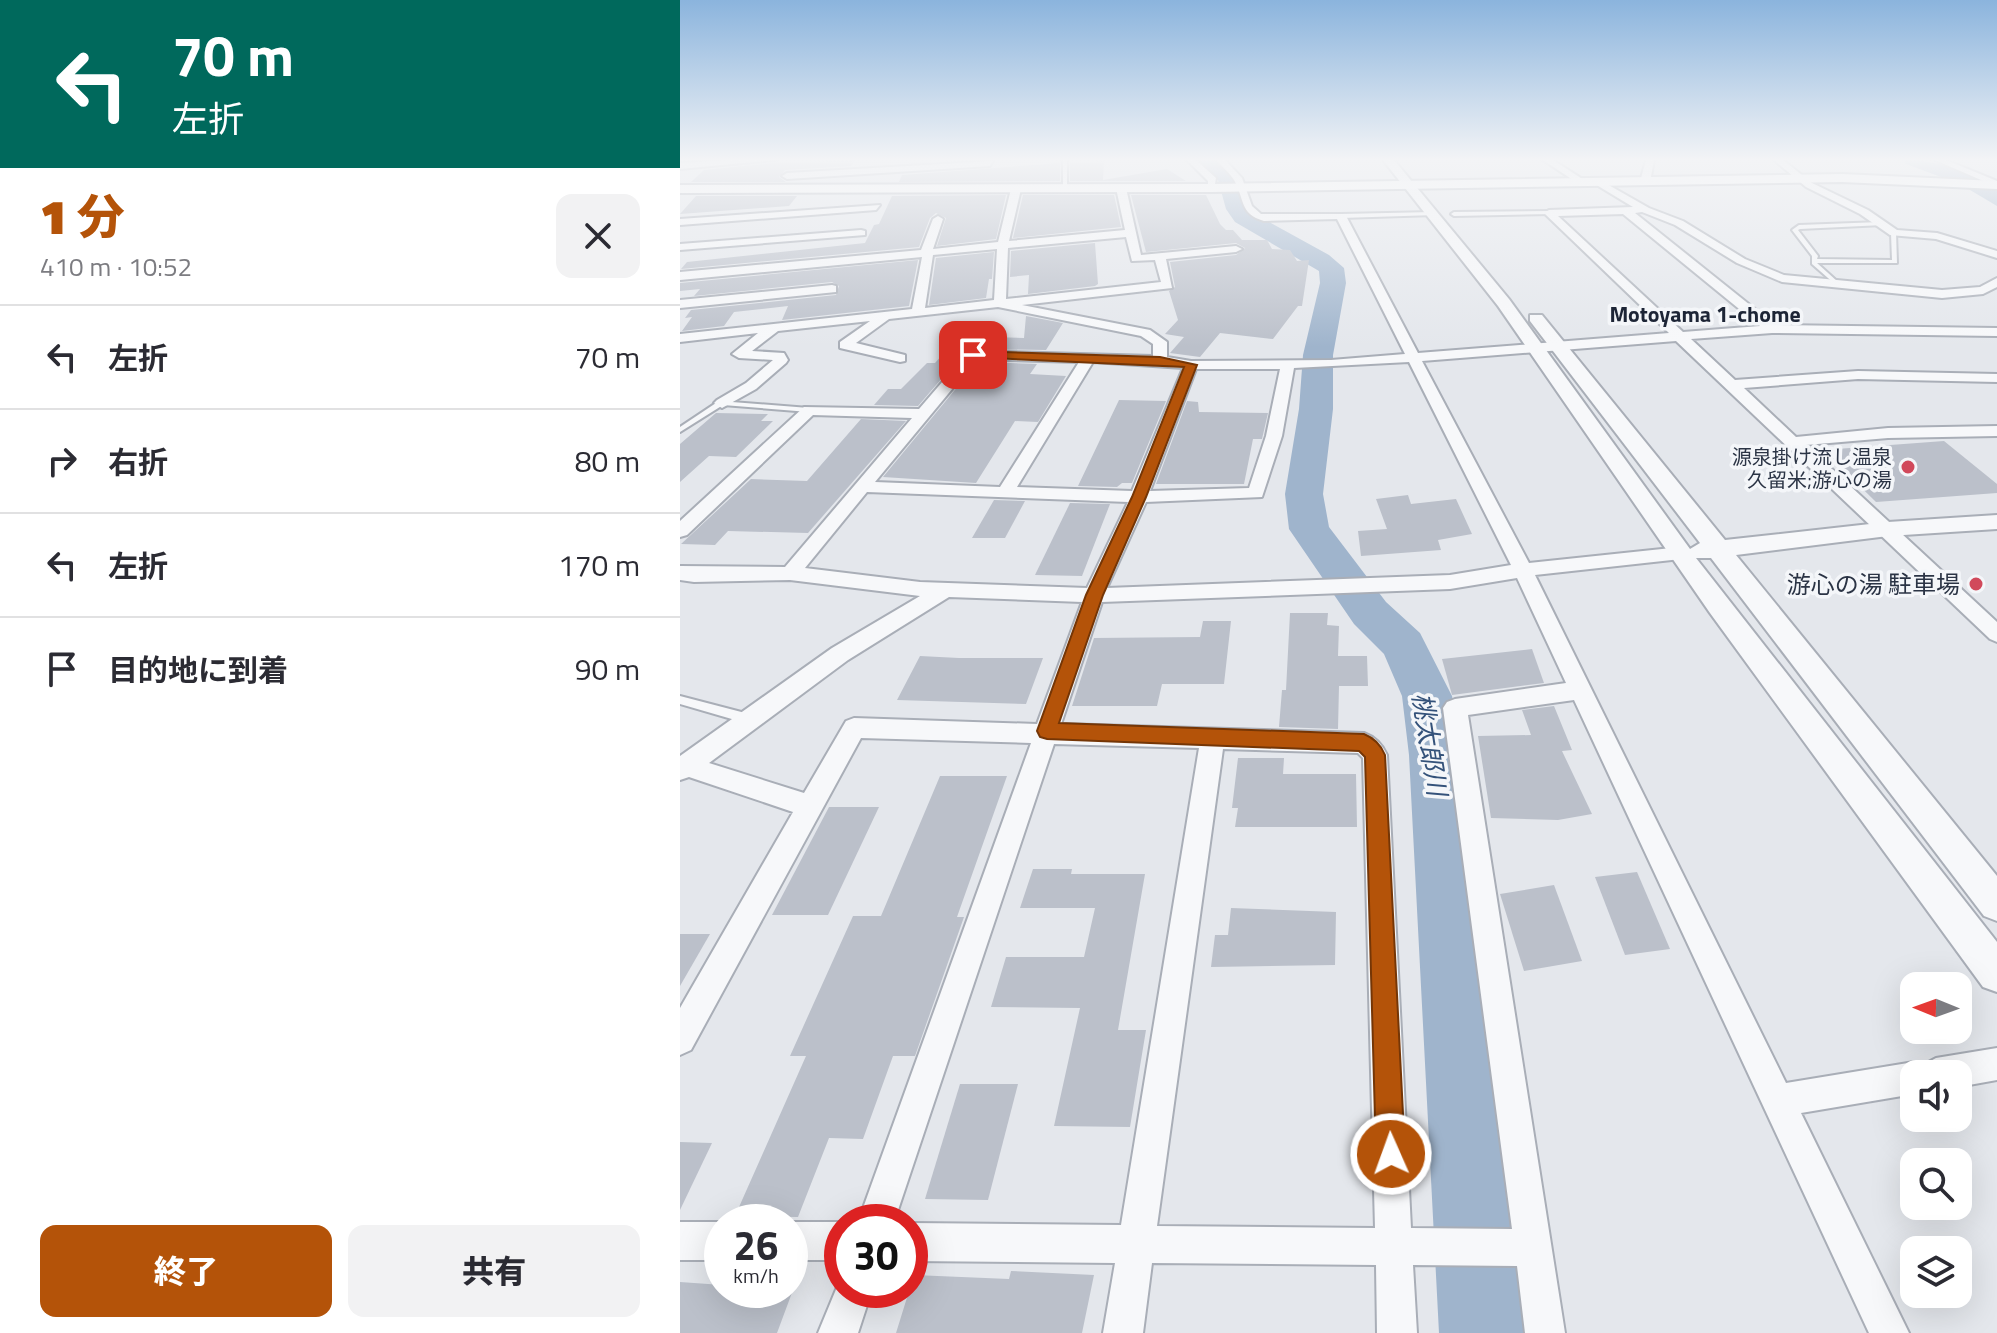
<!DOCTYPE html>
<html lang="ja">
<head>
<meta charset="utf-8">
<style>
	body { margin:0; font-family:"Titillium Web","Noto Sans JP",sans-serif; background:#f2f2f3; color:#2b2b33; height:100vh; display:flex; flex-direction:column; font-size:30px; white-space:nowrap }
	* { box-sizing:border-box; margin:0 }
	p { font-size:26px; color:#7c7c81 }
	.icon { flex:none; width:44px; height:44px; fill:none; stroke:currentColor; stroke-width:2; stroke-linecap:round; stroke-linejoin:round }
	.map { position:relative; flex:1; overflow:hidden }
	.panel { display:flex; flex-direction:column; background:#fff; width:680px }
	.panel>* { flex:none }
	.top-card { background:#00695c; color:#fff; overflow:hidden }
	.needle { width:52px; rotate:271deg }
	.controls { position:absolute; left:1220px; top:972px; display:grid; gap:16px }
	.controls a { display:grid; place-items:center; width:72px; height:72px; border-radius:16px; background:#fff; box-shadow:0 8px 32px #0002; font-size:40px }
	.speed { position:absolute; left:24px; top:1204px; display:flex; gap:16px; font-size:40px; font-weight:700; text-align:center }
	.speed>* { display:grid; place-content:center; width:104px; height:104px; border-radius:50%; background:#fff; box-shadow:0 8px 32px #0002; line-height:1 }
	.speed small { font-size:20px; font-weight:400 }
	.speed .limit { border:12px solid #d22; background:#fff; color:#111 }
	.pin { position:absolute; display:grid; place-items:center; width:68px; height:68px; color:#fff; margin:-34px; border-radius:16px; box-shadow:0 4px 12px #0006 }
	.me { position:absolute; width:88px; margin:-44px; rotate:358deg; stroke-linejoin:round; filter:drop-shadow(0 0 6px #0008) }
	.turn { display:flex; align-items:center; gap:28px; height:168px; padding:0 40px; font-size:36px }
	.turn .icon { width:104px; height:104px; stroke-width:2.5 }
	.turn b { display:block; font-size:56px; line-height:68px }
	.round { display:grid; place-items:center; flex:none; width:84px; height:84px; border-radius:16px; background:#f2f2f3 }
	.headline { display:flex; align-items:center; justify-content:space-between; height:136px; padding:0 40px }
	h1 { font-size:48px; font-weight:800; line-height:60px; color:#b45309 }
	.button { display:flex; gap:16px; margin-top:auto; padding:16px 40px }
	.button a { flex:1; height:92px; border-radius:16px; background:#b45309; color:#fff; font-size:32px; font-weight:800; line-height:92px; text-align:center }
	.button a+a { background:#f2f2f3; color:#2b2b33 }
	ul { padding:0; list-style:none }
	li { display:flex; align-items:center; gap:24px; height:104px; padding:0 40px; border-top:2px solid #e1e1e2 }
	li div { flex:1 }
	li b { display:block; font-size:30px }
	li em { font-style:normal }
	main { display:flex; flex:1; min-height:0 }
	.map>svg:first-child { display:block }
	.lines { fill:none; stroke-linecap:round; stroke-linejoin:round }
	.river { fill:#9fb4cc; fill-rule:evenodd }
	.building { fill:#bbc0ca }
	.service-casing { stroke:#a9aeb7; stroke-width:4 }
	.minor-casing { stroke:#a9aeb7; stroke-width:4 }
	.tertiary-casing { stroke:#a9aeb7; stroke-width:4 }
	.secondary-casing { stroke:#a9aeb7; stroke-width:4 }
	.service { fill:#f7f8fa; fill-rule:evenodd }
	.minor { fill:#f7f8fa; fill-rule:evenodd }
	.tertiary { fill:#f7f8fa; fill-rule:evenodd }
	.secondary { fill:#fff; fill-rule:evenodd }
	.route { fill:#b45309; stroke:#753606; stroke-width:2 }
	.poi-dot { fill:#d1495b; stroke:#f4f6f9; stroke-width:3 }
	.labels { text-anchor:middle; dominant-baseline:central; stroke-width:7; stroke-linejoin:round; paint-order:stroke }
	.far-poi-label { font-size:20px; fill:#2b3445; stroke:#f4f6f9; text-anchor:end }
	.far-neighbourhood-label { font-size:22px; font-weight:bold; fill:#1d2536; stroke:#f4f6f9 }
	.poi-label { font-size:24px; fill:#2b3445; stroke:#f4f6f9; text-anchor:end }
	.water-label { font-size:26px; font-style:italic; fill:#34527a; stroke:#f4f6f9 }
</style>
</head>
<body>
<main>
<section class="panel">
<div class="top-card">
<div class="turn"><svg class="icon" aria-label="left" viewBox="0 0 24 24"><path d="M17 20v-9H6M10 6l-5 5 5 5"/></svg><div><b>70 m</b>左折</div></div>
</div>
<div class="headline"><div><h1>1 分</h1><p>410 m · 10:52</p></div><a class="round"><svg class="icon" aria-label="close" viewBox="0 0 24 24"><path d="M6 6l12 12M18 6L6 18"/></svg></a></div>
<ul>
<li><svg class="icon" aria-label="left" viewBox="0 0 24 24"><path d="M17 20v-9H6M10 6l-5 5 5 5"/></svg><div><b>左折</b></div><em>70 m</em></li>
<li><svg class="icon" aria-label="right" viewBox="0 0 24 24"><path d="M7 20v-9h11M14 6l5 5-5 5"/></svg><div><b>右折</b></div><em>80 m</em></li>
<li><svg class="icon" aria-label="left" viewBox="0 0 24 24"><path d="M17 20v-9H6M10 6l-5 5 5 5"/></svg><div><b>左折</b></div><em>170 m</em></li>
<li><svg class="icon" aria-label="arrive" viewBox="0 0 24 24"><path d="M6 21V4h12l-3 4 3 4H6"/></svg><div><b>目的地に到着</b></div><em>90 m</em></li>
</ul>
<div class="button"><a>終了</a><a>共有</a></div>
</section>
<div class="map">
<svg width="1317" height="1333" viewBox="0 0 1317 1333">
	<rect width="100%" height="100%" fill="#e4e7ec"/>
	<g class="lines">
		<!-- river -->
		<g class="river">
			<path d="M517,160L539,161L557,179L571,212L649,255L664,268L666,283L653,355V409L643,494L649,527L706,602L740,633L772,696L783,755L845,1333H759L729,755L722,696L704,654L674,624L609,529L605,494L619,409L623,355L640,283L639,271L555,222L546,209L538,180Z"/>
			<path d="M1224,160C1259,160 1287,171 1317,191V206L1280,184L1226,164Z"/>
		</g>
	</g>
	<!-- building -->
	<g class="building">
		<path d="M98,160L99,163L175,160L171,166L105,170L99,177L106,182H11L24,170L95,163Z"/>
		<path d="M424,161L423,180L487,169L506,181H390V163Z"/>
		<path d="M380,163V181L219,182L222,175Z"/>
		<path d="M326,195L316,239L257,246L266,218L256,213L250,218L239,247L1,269L7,262L185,243L194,225L199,224L212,196Z"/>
		<path d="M343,195H434L441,227L333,238Z"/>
		<path d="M451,195H526L540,224L546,230H553L562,240H587L592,249L610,250L617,261L629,260L622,306H618L593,339L540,333L520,357L490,353L504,337L485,334L498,320L489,291L495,287L490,262L556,255L565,248L556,243L466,252Z"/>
		<path d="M16,196H117L109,206L0,214Z"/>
		<path d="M415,243L418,284L415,286L348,294L349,275L330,277L331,251Z"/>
		<path d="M314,252L312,279H309L306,298L249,305L256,258Z"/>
		<path d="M238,260L229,306L102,320L108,306L54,312L44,326L2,331L12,317L5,318L11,310L156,295L159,286L152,282L14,296L20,289L0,291V283Z"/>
		<path d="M346,316L383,323L366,350L287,349L238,406L194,405L208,389H221L247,363H255L271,345L302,346L309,337L344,338Z"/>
		<path d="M298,362L357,364L350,374L386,376L358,422L335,421L296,483L203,477Z"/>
		<path d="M439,400L486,401L452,483H442L437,487L398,486Z"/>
		<path d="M507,401L518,402L519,412L588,413L582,439H573L564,484H476Z"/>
		<path d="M36,413L88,414L81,421H93L56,457L29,456L0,482V444Z"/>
		<path d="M181,419L226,421L128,533L48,531L35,545L1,544L71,479L127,481Z"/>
		<path d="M1264,441L1317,484V493L1196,502L1143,450Z"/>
		<path d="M728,495L731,504L776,499L792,534L758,540L761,550L681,556L678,531L707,529L696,499Z"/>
		<path d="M314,500L345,501L325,538H292Z"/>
		<path d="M390,503L430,504L402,576L355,575Z"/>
		<path d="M610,613H648L647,625L659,626L658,656H687L688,686H659L658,729L599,727L602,690H606Z"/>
		<path d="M523,621H551L544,684H482L477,706H392L414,638L520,637Z"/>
		<path d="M852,649L864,683L772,695L762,659Z"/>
		<path d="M240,656L279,658H363L346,704L217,700Z"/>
		<path d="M874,706L892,750L882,751L912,814L878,820L811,818L798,736L851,735L842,710Z"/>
		<path d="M558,758H604L603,774H676L677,827H555L558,808H552Z"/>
		<path d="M260,776H327L277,917H284L235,1056H213L183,1139L149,1138L118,1217L55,1216L126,1056H110L173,916H201Z"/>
		<path d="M149,807H199L148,915H92Z"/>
		<path d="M353,869H392L391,874H465L438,1030H466L450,1127L374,1126L400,1008L311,1007L326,957H404L415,908H340Z"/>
		<path d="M957,872L990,949L945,955L915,877Z"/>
		<path d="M874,885L902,961L844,971L820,894Z"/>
		<path d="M551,908L656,912L655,965L531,967L535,935H548Z"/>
		<path d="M0,934H30L0,986Z"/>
		<path d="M280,1084H338L308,1200L245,1199Z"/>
		<path d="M0,1142L32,1143L0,1210Z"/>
		<path d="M331,1271L414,1275L402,1333H216L234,1275L329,1279Z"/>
		<path d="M0,1282L42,1285V1290H113L97,1333H0Z"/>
	</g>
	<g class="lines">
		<defs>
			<g id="service">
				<path d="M383,160H387V189L385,190L383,189Z"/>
				<path d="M869,211L871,214L774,216L771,214L774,212Z"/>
				<path d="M753,212L755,215L661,218L658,216L661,214Z"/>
				<path d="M1201,222L1203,225L1120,229L1118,230L1138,256L1137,259L1212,260L1211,233L1216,232L1217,263H1137L1158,282V284L1156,285L1132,264V256L1112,230L1119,225Z"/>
				<path d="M39,401L129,408L133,410L129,412L43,405L0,432V427Z"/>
				<path d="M0,696L69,714L73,716L75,719L73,722L69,724L0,704Z"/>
			</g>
			<g id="minor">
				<path d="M52,160H95L0,169V163Z"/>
				<path d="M507,160H516L536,178L534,190H528V181Z"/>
				<path d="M536,160H545L562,178L572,206L581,214H665L738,353L989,333L864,213L869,210L953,207L915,184L918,179L969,208L1003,221L1065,259L1104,275L1262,290L1300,287L1317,278V287L1303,294L1262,298L1102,282L1057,263L995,225L962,212L955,213L1095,325L1317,328V336L1092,333L1011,339L1055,380L1178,371L1317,374V382L1178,379L1064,388L1116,437L1208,428L1317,426V436L1208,438L1126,445L1317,622V642L1310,639L996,341L742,361L849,563L1001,547L1011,553L1001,559L855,575L1106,1083L1234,1062L1243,1065L1256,1058L1317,1048V1080L1278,1087V1074H1234V1094L1121,1113L1229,1333H1189L894,700L788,715L885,1333H845L837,1266L733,1265L737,1333H697L696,1265L472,1263L463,1333H423L435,1263L230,1261V1223L441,1225L519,748L374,744L214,1222H178L351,743L181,738L11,1050L0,1055V1008L113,812L9,777L0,780V756L152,648L240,596L110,580L14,582L0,580V566L105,567L232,418L133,415L7,535L0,537V521L124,407L239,409L288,352L293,351L473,356V344L461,336L318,307L209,319L176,343L225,355V361L220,362L160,348V342L190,321L98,331L72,351L104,353L108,360L106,363L76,389L42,408L34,403L37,400L66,383L93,360L59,358L52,354L78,333L0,342V334L232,309L242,257L0,280V272L241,250L253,219L258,216L263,219L253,249L318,242L331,189L336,186L341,189L329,241L445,230L436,188L441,185L446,188L461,255L556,246L562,249L556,252L486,259L492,288L342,305L470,330L487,342V357L511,361L651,360L725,354L657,219L584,221C559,214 565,199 554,180C550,173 542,167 536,160ZM943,214L1080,326L1003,332L878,216ZM446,237L452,261L475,260L481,282L326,299L328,248ZM317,249L314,300L245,308L253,255ZM297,359L399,362L320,487L195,482ZM413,362L503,368L452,491L337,487ZM729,362L831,565L770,575L427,588L466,502L582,497L602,436L614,368ZM516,369H600L586,436L569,488L470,491ZM187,492L448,502L407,588L240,582L125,568ZM837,578L886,683L775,699L767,702L763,708L832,1229L731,1228L707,755C702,744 695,737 684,733L381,724L422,602L770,589ZM269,597L402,602L357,724L174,718L166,721L124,793L29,763L168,660ZM543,749L678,753L683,758L695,1228L477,1226Z"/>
				<path d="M863,160H873L907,182L899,184Z"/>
				<path d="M966,160H974L970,182L965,185L960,182Z"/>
				<path d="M1094,160H1103L1132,183L1188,210L1217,230L1257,233L1317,251V258L1256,239L1210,235L1180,214L1126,187Z"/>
				<path d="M1255,160H1266L1317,181V187Z"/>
				<path d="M313,161L310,166L107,179L102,176L107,173Z"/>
				<path d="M200,205L196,210L0,225V219Z"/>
				<path d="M181,230L185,231V235L0,250V244Z"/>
				<path d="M152,285L156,286V292L0,308V300Z"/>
				<rect x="0" y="1222" width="42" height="38"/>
				<rect x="110" y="1222" width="52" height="38"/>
				<path d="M162,1275V1290H192L178,1333H138Z"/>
			</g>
			<path id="tertiary" d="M703,160H714L829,299L1010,549L1020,543L850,321V315H862L1045,540L1208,522L1317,515V529L1208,536L1056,555L1317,876V921L1304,916L1031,558H1016L1317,942V992L1303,987L1030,613L818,306Z"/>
			<path id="secondary" d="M1162,174L1317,181V189L1162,182L531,192L0,193V185L531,184Z"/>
		</defs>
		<!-- service casing -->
		<use href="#service" class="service-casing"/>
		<!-- minor casing -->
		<use href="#minor" class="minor-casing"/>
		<!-- tertiary casing -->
		<use href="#tertiary" class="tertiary-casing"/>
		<!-- secondary casing -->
		<use href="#secondary" class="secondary-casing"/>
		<!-- service -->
		<use href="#service" class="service"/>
		<!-- minor -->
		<use href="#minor" class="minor"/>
		<!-- tertiary -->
		<use href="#tertiary" class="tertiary"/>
		<!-- secondary -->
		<use href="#secondary" class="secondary"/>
	</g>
	<!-- sky -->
	<linearGradient id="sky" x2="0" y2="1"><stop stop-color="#8bb4dd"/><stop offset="0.46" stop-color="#f3f4f6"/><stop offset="1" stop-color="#f3f4f6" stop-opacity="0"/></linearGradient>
	<rect width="1317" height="347" fill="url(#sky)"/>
	<!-- route -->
	<path class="route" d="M293,351L480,357L517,365L466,497L423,595L379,723L684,734C694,738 701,745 705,755L725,1154L721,1165L711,1169L700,1165L696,1154L685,757L679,751L367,739L360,737L357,731L406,595L452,497L504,367L289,357V352Z"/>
	<!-- markers -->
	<g class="poi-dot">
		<circle cx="1228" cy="467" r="8"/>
		<circle cx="1296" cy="584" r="8"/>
	</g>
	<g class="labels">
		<!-- far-poi labels -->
		<g class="far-poi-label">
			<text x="1212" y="456">源泉掛け流し温泉<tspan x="1212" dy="23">久留米;游心の湯</tspan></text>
		</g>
		<!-- far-neighbourhood labels -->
		<g class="far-neighbourhood-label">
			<text x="1025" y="314">Motoyama 1-chome</text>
		</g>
		<!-- poi labels -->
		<g class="poi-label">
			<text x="1280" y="584">游心の湯 駐車場</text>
		</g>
		<!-- water labels -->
		<g class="water-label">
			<text transform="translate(750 744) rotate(81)">桃太郎川</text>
		</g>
	</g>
</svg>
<div class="controls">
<a><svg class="needle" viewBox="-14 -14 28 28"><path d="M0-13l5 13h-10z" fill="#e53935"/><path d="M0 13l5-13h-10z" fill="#7c7c81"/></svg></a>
<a><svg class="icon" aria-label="sound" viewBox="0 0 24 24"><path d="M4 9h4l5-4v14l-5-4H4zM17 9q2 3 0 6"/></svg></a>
<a><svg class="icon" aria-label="search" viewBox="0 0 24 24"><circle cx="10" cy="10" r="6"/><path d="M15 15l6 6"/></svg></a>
<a><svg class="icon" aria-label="layers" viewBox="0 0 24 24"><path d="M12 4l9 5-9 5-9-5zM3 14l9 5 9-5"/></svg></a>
</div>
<div class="speed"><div>26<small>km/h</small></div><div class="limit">30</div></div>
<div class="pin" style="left:293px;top:355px;background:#d93025"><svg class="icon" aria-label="arrive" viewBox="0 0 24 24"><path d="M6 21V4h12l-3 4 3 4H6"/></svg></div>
<svg class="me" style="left:711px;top:1154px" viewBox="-20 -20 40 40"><circle r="17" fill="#b45309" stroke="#fff" stroke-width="3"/><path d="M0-11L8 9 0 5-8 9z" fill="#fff"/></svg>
</div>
</main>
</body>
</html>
